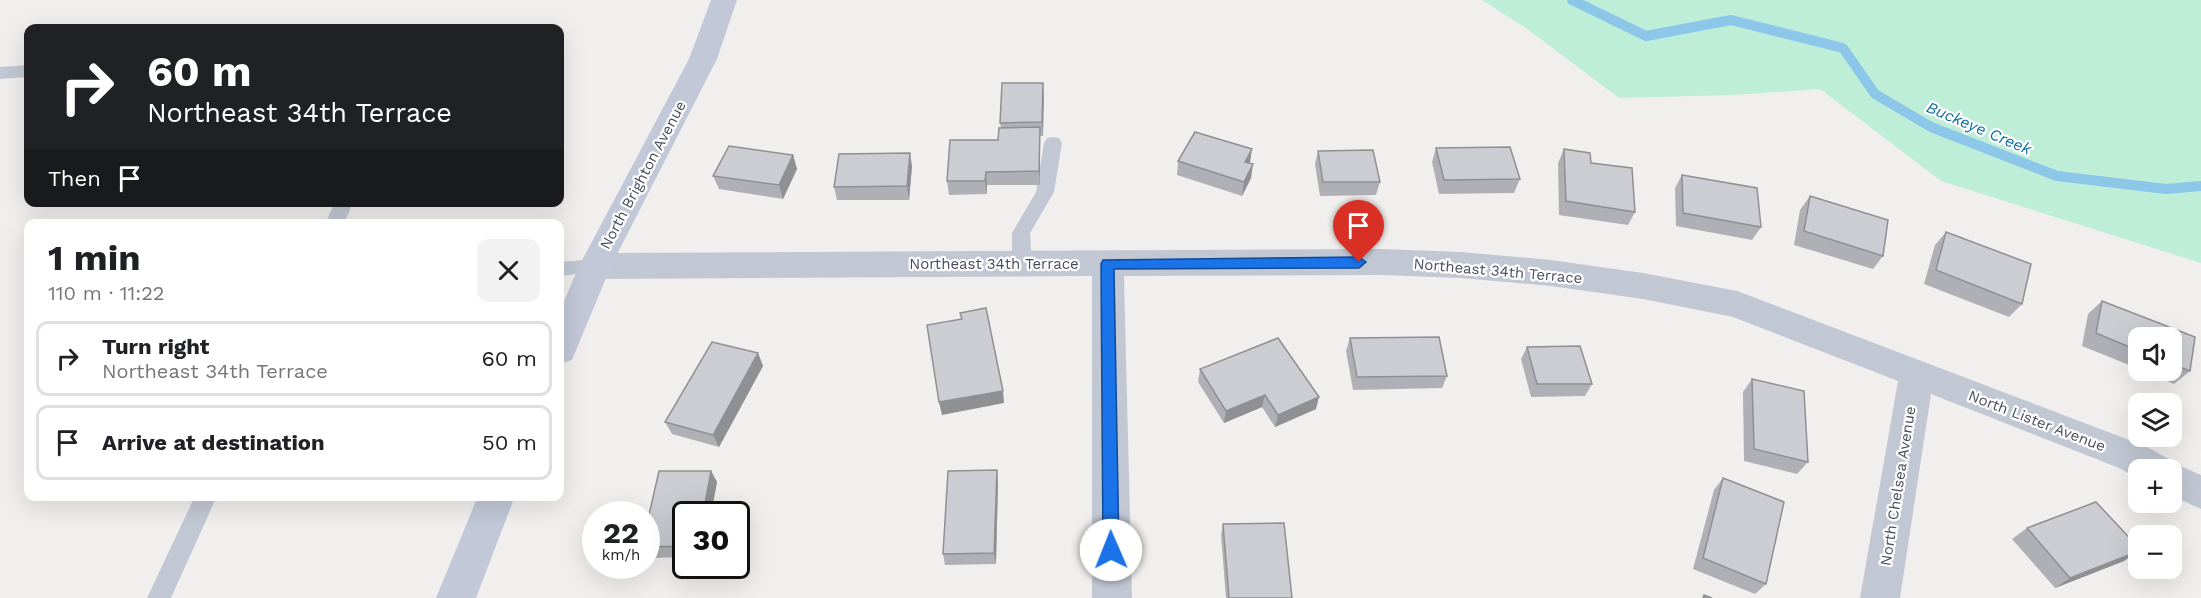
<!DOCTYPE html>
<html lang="en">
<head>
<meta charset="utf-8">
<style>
	body { margin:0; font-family:"Work Sans",sans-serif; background:#f2f2f2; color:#202124; height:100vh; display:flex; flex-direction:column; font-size:22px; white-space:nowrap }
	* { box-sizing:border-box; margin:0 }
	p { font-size:20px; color:#757577 }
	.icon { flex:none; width:33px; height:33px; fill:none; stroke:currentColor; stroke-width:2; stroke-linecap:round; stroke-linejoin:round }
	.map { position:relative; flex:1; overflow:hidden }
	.side { position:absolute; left:24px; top:219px; width:540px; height:282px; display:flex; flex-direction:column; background:#fff; border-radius:12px; box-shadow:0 6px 24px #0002 }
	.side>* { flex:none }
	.banner { position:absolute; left:24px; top:24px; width:540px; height:183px; border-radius:12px; box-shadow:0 6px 24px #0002; background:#202124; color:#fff; overflow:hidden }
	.buttons { position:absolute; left:2128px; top:327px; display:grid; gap:12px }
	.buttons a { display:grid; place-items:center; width:54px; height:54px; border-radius:12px; background:#fff; box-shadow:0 6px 24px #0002; font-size:30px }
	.speed { position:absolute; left:582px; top:501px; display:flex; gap:12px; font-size:30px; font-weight:700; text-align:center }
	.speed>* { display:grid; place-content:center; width:78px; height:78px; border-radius:50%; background:#fff; box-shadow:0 6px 24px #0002; line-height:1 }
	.speed small { font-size:15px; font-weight:400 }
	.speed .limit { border:3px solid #111; border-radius:9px; background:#fff; color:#111 }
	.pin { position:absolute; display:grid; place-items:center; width:51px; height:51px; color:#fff; margin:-62px -26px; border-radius:50% 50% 50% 0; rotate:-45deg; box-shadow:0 0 6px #0007 }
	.pin .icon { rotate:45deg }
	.me { position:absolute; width:66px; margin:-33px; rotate:359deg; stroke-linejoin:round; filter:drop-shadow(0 0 4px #0008) }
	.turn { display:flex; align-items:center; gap:21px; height:126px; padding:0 24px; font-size:27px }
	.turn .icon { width:78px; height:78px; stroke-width:2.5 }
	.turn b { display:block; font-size:42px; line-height:51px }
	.then { display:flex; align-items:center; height:57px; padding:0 24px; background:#0003; gap:12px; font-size:22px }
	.round { display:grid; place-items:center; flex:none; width:63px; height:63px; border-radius:12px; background:#f2f2f2 }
	.headline { display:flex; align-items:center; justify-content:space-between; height:102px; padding:0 24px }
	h1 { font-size:36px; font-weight:700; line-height:45px }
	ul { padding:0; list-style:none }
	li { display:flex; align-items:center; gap:18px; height:75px; margin:0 12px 9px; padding:0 12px; border:3px solid #e0e0e0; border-radius:12px }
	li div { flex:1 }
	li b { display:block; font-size:22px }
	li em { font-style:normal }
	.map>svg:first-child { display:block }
	.green { fill:#beedd8 }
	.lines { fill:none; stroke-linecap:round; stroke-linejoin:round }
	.stream { stroke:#8cc7e9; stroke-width:10 }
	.service { fill:#c2c8d3; fill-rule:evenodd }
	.minor { fill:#c2c8d3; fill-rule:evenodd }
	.secondary { fill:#c2c8d7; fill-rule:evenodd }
	.wall { fill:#afb0b5 }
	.shaded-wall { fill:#8e9094 }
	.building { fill:#cbcdd3; stroke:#8e9094; stroke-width:1.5 }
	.route { fill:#1a73e8; stroke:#114b97; stroke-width:1.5 }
	.labels { text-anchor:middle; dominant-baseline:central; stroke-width:4.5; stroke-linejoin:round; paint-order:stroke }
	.street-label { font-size:15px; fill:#474e5b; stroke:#fff }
	.water-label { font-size:16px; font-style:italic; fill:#116ea5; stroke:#fff }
</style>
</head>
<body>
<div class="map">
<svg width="2201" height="598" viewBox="0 0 2201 598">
	<rect width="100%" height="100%" fill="#f1efee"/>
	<!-- green -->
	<path class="green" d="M1482,0H2201V263L1941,181L1820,89L1733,95L1619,98L1526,28Z"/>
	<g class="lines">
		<!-- stream -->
		<path class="stream" d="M1572,0L1646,36L1731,20L1843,48L1875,94L1931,127L2057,176L2166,189L2201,186"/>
		<!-- service -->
		<g class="service">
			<path d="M28,65V77L0,79V67Z"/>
			<path d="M1053,137L1059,138L1062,143L1054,192L1030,233L1032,264L1029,269L1022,271L1015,269L1012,264V233L1036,192L1044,143L1047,138Z"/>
			<path d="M335,202H353L344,224H325Z"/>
			<path d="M595,259L602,261L605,266L602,271L560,276V262Z"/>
			<path d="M195,496H217L171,598H147Z"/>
		</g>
		<!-- minor -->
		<path class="minor" d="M1382,249L1461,252L1551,260L1643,273L1737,291L2145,446L2169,459L2171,462L2201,475V509L2172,496V470H2139V479L2119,468L1931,394L1900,598H1860L1898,381L1733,317L1643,299L1551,286L1461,278L1382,275L1124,276L1132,598H1092V276L595,279L584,275L579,266L584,257L595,253Z"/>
		<!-- secondary -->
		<g class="secondary">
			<path d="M711,0H737L717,59L611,266L572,360L560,364V311L579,266L689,59Z"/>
			<path d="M478,496H515L476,598H436Z"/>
		</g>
	</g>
	<!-- wall -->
	<g class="wall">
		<path d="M1043,83V136H1040V185H987V194L949,195L947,181L998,140L1001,128L1000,123Z"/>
		<path d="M1436,148L1520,179L1514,193L1439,194L1432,162Z"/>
		<path d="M1564,149L1591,163L1635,212L1628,225L1559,215L1558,163Z"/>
		<path d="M1318,151L1380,182L1376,195L1320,196L1315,164Z"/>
		<path d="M793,155L797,169L783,199L719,189L713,176Z"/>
		<path d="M1178,161L1250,163L1251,178L1242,196L1177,175Z"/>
		<path d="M912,166L909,200H837L834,187Z"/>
		<path d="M1682,175L1761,227L1752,240L1676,226L1675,188Z"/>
		<path d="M1810,196L1883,256L1873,269L1794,245L1800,210Z"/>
		<path d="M1946,232L2022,304L2009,317L1924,284L1935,245Z"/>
		<path d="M2102,301L2195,337L2190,371L2174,384L2142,370H2172V338H2139V369L2082,346L2088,314Z"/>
		<path d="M1350,338L1447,376L1442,388L1353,390L1346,351Z"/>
		<path d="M1527,347L1592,384L1585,396L1531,397L1521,359Z"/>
		<path d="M758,353L763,366L719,447L672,434L665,422Z"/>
		<path d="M1200,369L1316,409L1275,427L1262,407L1224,423L1198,382Z"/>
		<path d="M1752,379L1808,462L1797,474L1744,461L1743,392Z"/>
		<path d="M711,471L717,482L711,514H686V557L650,558L646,553V528Z"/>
		<path d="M1723,478L1766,584L1755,594L1693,569L1714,490Z"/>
		<path d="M998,481L996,564L945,565L943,554Z"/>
		<path d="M1223,524L1292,598H1226L1221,535Z"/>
		<path d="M2027,528L2124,561L2055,588L2012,539Z"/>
	</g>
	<!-- shaded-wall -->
	<g class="shaded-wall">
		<path d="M1043,83L1044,97L1043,136L1042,122Z"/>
		<path d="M1040,127V185L1039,171Z"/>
		<path d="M1252,149L1250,163L1243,176L1245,162Z"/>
		<path d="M910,153L912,166L909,200L907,186Z"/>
		<path d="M793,155L797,169L783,199L779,185Z"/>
		<path d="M1253,164L1251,178L1242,196L1244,182Z"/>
		<path d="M986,172L987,185V194L985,181Z"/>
		<path d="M758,353L763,366L719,447L713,435Z"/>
		<path d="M1003,391L1004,403L942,415L939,402Z"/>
		<path d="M1265,395L1262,407L1224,423L1226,411Z"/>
		<path d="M1319,397L1316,409L1275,427L1278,415Z"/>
		<path d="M997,470L998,481L996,564L994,553Z"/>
		<path d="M711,471L717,482L711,514H703Z"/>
		<path d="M2139,551L2124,561L2055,588L2070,578Z"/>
	</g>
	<!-- building -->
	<g class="building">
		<path d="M1002,83H1043L1042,122L1000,123Z"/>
		<path d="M1040,127L1039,171L986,172L985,181H947L950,140H998L999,128Z"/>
		<path d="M1195,132L1252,149L1245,162L1253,164L1244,182L1178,161Z"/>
		<path d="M729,146L793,155L779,185L713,176Z"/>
		<path d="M1510,147L1520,179L1444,180L1436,148Z"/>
		<path d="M1564,149L1590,153L1591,163L1632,168L1635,212L1566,201Z"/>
		<path d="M1373,150L1380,182H1323L1318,151Z"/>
		<path d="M910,153L907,186L834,187L839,154Z"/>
		<path d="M1682,175L1757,188L1761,227L1683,213Z"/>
		<path d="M1810,196L1888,220L1883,256L1804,231Z"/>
		<path d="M1946,232L2031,264L2022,304L1936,270Z"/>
		<path d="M2102,301L2195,337L2190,371L2172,364V338H2139V351L2096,333Z"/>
		<path d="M986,308L1003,391L939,402L927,325L962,319L960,313Z"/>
		<path d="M1439,337L1447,376L1357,377L1350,338Z"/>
		<path d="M1278,338L1319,397L1278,415L1265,395L1226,411L1200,369Z"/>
		<path d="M712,342L758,353L713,435L665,422Z"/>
		<path d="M1580,346L1592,384H1537L1527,347Z"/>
		<path d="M1752,379L1804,391L1808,462L1754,449Z"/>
		<path d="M997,470L994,553L943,554L948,471Z"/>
		<path d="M659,471H711L703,514H686V546L646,547V528Z"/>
		<path d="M1723,478L1784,502L1766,584L1703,558Z"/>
		<path d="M2096,502L2139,548V551L2070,578L2027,528Z"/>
		<path d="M1284,523L1292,598H1229L1223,524Z"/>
		<path d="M1704,595L1712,598H1703Z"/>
	</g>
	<!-- route -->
	<path class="route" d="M1359,257L1366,262L1359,268L1114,269L1119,550L1117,555L1111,557L1106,555L1103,550L1101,264L1103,260Z"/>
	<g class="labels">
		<!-- street labels -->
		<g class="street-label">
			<text transform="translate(643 175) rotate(-62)">North Brighton Avenue</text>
			<text x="994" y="264">Northeast 34th Terrace</text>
			<text transform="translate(1498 271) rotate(5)">Northeast 34th Terrace</text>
			<text transform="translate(2037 421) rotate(21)">North Lister Avenue</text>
			<text transform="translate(1898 486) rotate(-81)">North Chelsea Avenue</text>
		</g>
		<!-- water labels -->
		<g class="water-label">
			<text transform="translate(1979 128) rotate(23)">Buckeye Creek</text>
		</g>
	</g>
</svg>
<div class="buttons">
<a><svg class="icon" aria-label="sound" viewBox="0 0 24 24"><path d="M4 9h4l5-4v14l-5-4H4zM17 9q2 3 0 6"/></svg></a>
<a><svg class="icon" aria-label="layers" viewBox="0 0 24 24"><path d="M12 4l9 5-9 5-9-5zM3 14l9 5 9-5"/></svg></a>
<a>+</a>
<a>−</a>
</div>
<div class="speed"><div>22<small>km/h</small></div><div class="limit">30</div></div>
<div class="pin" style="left:1359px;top:262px;background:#d93025"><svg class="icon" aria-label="arrive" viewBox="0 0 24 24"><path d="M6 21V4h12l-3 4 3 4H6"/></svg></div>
<svg class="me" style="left:1111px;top:550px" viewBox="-20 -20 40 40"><circle r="19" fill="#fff"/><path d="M0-13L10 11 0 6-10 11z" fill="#1a73e8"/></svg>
<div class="banner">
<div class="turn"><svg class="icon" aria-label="right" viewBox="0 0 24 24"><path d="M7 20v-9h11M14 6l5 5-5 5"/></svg><div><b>60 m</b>Northeast 34th Terrace</div></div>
<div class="then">Then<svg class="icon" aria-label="arrive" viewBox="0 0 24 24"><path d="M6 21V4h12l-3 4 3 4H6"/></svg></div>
</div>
<section class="side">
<div class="headline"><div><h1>1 min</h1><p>110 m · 11:22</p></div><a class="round"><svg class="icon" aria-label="close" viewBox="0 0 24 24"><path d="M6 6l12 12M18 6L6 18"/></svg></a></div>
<ul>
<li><svg class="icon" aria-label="right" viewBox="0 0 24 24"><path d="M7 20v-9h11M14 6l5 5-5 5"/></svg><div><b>Turn right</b><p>Northeast 34th Terrace</p></div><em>60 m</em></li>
<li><svg class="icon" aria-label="arrive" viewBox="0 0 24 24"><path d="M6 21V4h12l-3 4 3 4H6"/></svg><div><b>Arrive at destination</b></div><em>50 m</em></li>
</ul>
</section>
</div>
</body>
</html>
